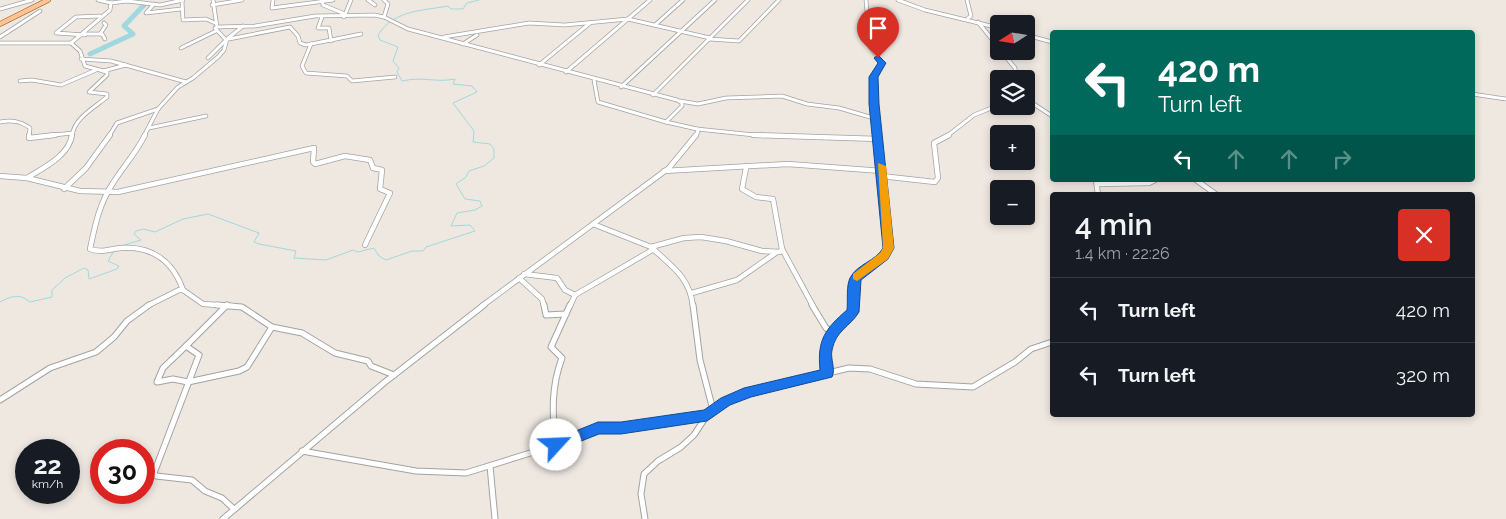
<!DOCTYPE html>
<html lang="en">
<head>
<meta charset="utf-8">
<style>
	body { margin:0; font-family:Raleway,sans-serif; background:#20242c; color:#f1f3f6; height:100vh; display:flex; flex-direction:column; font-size:19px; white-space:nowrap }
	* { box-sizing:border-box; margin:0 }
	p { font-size:16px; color:#9ea1a6 }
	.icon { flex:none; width:28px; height:28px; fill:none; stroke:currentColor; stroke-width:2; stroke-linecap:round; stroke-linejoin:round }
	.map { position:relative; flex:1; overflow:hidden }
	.panel { position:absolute; left:1050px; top:192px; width:425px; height:225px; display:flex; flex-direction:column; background:#171b24; border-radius:5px; box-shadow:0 2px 8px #0003 }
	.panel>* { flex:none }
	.hud { position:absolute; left:1050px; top:30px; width:425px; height:152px; border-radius:5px; box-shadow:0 2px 8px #0003; background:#00695c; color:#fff; overflow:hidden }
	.needle { width:32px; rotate:258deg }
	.tools { position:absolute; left:990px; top:15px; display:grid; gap:10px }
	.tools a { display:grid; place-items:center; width:45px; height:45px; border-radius:5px; background:#171b24; box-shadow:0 2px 8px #0003; font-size:25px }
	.speed { position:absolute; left:15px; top:439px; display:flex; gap:10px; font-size:25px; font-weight:700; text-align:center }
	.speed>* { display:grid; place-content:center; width:65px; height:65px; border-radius:50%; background:#171b24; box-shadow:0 2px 8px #0003; line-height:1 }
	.speed small { font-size:12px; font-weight:400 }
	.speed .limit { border:8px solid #d22; background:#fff; color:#111 }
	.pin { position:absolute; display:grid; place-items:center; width:42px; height:42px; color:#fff; margin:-51px -21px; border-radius:50% 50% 50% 0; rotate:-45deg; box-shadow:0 0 5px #0007 }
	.pin .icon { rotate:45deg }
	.me { position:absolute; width:55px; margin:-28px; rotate:65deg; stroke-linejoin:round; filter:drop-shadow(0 0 4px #0008) }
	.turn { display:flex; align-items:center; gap:18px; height:105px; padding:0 25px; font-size:22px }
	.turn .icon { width:65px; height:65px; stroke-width:2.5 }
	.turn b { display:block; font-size:35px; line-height:42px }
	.lanes { display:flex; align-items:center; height:48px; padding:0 25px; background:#0003; justify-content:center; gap:25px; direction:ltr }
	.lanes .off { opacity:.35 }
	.round { display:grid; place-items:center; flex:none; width:52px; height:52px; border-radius:5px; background:#20242c }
	.summary { display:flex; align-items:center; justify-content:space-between; height:85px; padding:0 25px }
	h1 { font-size:30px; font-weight:600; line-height:38px }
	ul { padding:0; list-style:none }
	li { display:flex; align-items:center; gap:15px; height:65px; padding:0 25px; border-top:1px solid #363941 }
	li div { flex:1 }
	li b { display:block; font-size:19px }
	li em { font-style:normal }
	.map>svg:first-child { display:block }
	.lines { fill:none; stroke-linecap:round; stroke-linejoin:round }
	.stream { stroke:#9fd9df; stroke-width:1 }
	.river { stroke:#9fd9df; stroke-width:5 }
	.minor-far2-casing { stroke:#a3a3a3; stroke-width:4.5 }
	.minor-far1-casing { stroke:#a3a3a3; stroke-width:6 }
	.minor-casing { stroke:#a3a3a3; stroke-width:7 }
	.major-casing { stroke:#954f00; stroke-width:5.5 }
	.minor-far2 { stroke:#fff; stroke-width:3 }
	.minor-far1 { stroke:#fff; stroke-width:4.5 }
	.minor { stroke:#fff; stroke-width:5 }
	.major { stroke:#ffc396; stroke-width:4.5 }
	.route { fill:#1a73e8; stroke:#114b97 }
	.slow { fill:#f59e0b }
</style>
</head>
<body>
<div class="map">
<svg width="1506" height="519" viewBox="0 0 1506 519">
	<rect width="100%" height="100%" fill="#efe8e1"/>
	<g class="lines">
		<!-- stream -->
		<g class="stream">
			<path d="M121,246L141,240L134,234L136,231L143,229L155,232L183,219L208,214L259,233L254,242L259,244L296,251L294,258L326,260L353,250L358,252L374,248L379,256L386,260L412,251H423L426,247L475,231L470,225L451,226L457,213L475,210L482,206L480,201L465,199L456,184L466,177L469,171L484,166L494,158V149L490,144L473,142L474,131L453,103L477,92L472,86L453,84L455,79C435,83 423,76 402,81L397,72L399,68L393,61L398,47L380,40L378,35C394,10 421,11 448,6L451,9H463L467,3L479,0"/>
			<path d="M0,302C12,296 19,293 30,302L52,297V290L65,278L84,268L88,270L89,279L117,269L119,266L108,261L114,251"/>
		</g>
		<!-- river -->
		<path class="river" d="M90,54L133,34L124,26L144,5"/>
		<defs>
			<g id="minor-far2">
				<path d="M98,0L111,3L127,1L160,5L183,0"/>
				<path d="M213,0L217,27L255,26L315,16L374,15L384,17L408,29L677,100L682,103V106L666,122L697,129L698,132L695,136"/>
				<path d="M273,0L272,8L333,0"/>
				<path d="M368,0L375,5"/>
				<path d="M384,0L388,4L384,17"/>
				<path d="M866,0L870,47L882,63L874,77L877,136"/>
				<path d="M898,0L925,10L999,28"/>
				<path d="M967,0L971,16L968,18"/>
				<path d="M182,1L183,20L206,19L215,23"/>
				<path d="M322,1L323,5L345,14"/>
				<path d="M154,4L146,13L181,9"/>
				<path d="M212,5L242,0"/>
				<path d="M0,9L32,0"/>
				<path d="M322,17L318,28H329L331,41"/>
				<path d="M344,17L351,0"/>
				<path d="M978,22L999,48"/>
				<path d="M655,25L683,0"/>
				<path d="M215,28L226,40"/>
				<path d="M84,34H102L105,39"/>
				<path d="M100,34L106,25L104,23"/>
				<path d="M85,35L56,33L76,17L100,16"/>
				<path d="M1026,35L1052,42"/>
				<path d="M0,37L40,11"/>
				<path d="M444,37L529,23L565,25L628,19L710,38"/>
				<path d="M229,39L290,27L298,36L300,43L306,45L361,34"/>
				<path d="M709,39L739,41L779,0"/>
				<path d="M0,43H71"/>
				<path d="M311,44L302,66L306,73L347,76L352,81L395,77"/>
				<path d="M463,44L477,35"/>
				<path d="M181,48L216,31"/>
				<path d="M1001,51L1015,68L1016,79"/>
				<path d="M208,58L226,40"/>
				<path d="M81,59L111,61L186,82"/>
				<path d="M539,65L590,23"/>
				<path d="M103,71L126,65"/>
				<path d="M566,72L650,0"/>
				<path d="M594,80L598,102L666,122"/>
				<path d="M20,81L32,80L61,85L96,70"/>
				<path d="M621,87L715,0"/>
				<path d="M1472,94L1506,99"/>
				<path d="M653,95L748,0"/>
				<path d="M1026,99L1052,116"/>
				<path d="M680,101L698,104L726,98L782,96L807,104L839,108L877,119"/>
				<path d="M0,122C12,120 20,121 30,128L29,136"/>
				<path d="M149,128L206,116"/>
				<path d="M697,129L764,136"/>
				<path d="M44,136L73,133"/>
				<path d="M72,136C74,118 94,108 107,97V94L89,92L107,75V72L85,66L80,51L71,43L110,10L111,3"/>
				<path d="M109,136L117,123L158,109"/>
				<path d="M144,136L158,109L178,87L193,78L218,57L224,50L227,39L243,26"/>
				<path d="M947,136L974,115L999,105"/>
			</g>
			<g id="minor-far1">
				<path d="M29,135V138L55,135"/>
				<path d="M145,135C136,153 123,167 113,183C99,204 95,226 90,249C102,253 109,249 121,248C152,246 173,261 183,290"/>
				<path d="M753,135L879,139"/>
				<path d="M746,168L742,189L756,197L773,199L782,249L813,306"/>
				<path d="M664,171L788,164L882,171"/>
				<path d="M0,176L27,178L80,191L118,192L314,148L313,162L315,164L345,156L370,160L373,168L382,170L380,189L390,193L365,245"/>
				<path d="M881,176L935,182L938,178L934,143L949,135"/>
				<path d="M27,178C43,168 69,156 72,135"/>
				<path d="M1096,180L1098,195"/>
				<path d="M1196,180L1217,195"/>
				<path d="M1099,184L1149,183L1155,180"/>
				<path d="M64,189L86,168L110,135"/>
				<path d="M593,224L651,247L684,238L701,237L726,241L762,251L780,252L782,249"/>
				<path d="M651,247C672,267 689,276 693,306"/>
				<path d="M524,274L557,278L565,290L575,295L654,249"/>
				<path d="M519,278L542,299L544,306"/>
				<path d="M692,293L737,280L777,252"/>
				<path d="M147,306L179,290H183L203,304L233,306"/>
				<path d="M226,306L227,305"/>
				<path d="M482,306L669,168L696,135"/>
				<path d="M570,306L575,295"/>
				<path d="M854,306C853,255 872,279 889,248L877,135"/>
			</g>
			<g id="minor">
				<path d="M217,305L242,307L272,327L302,333L335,353L368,361L371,366L394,375"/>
				<path d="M227,305L186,346L199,355L154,473L156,476L192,480L205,491L222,498L234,509"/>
				<path d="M544,305L546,315L566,314"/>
				<path d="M693,305L700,360L713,410"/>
				<path d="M812,305L826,328L832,332"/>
				<path d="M187,345L163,368L157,382L173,379L188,382L239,371L247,367L272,327"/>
				<path d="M827,374C824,341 828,333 853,312L854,305"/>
				<path d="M0,400L50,368L96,352L114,337L127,321L149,305"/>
				<path d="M556,445C552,414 551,387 562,358L551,347L570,305"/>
				<path d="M302,451L416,471L466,473L556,445L599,428H621L707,415"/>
				<path d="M490,466L495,519"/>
				<path d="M223,519L385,382L484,305"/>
				<path d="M645,519L641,494L644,474L658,461L681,447L694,435L707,415L725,402L749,392L849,368L870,369L916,384L973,387L1015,362L1031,349L1052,342"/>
			</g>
			<path id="major" d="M0,24L48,0"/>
		</defs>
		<!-- minor-far2 casing -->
		<use href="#minor-far2" class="minor-far2-casing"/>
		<!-- minor-far1 casing -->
		<use href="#minor-far1" class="minor-far1-casing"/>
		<!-- minor casing -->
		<use href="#minor" class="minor-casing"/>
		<!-- major casing -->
		<use href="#major" class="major-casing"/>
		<!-- minor-far2 -->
		<use href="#minor-far2" class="minor-far2"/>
		<!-- minor-far1 -->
		<use href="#minor-far1" class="minor-far1"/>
		<!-- minor -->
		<use href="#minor" class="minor"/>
		<!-- major -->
		<use href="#major" class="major"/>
	</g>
	<!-- route -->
	<path class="route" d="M878,55L886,63L878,77L879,104L894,248L888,259L861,280L859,312C850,327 836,330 832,350C830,359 836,369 832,377L751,397L730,405L707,421L621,434H599L556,451L551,449L549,445L551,441L598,422H621L704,410L721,398L744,388L820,370C817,340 825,329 847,310C848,301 846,286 850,278C857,264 876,261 883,248L869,104V77L878,63L874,58Z"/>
	<!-- slow -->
	<path class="slow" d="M878,163L886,166L894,248L888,259L857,281L853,279V274L880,253L883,248Z"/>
</svg>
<div class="tools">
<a><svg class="needle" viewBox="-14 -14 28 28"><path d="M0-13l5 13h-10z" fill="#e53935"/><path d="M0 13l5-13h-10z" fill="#9ea1a6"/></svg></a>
<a><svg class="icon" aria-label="layers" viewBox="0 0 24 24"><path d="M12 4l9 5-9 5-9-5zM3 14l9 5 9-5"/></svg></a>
<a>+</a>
<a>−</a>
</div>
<div class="speed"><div>22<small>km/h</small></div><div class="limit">30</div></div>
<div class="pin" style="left:878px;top:58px;background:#d93025"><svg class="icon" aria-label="arrive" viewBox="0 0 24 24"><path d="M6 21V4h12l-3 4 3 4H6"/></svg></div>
<svg class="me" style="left:556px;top:445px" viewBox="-20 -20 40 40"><circle r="19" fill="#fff"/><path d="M0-13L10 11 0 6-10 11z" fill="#1a73e8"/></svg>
<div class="hud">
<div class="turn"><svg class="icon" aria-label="left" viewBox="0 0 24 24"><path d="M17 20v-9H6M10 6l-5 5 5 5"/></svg><div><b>420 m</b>Turn left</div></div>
<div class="lanes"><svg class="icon" aria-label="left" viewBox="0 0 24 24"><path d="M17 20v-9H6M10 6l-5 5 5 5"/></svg><svg class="icon off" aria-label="ahead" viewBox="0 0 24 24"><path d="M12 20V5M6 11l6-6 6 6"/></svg><svg class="icon off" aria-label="ahead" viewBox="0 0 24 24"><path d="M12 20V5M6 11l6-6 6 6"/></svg><svg class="icon off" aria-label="right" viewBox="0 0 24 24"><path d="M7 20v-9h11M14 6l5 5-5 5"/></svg></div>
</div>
<section class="panel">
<div class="summary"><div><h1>4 min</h1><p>1.4 km · 22:26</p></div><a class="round" style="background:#d93025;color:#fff"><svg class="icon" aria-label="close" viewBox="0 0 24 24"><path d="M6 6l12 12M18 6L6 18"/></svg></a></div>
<ul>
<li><svg class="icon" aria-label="left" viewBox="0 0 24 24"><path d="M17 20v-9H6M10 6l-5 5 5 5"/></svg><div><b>Turn left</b></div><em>420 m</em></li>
<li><svg class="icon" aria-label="left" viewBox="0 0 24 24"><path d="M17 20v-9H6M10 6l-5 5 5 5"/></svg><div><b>Turn left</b></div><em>320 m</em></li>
</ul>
</section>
</div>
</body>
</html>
